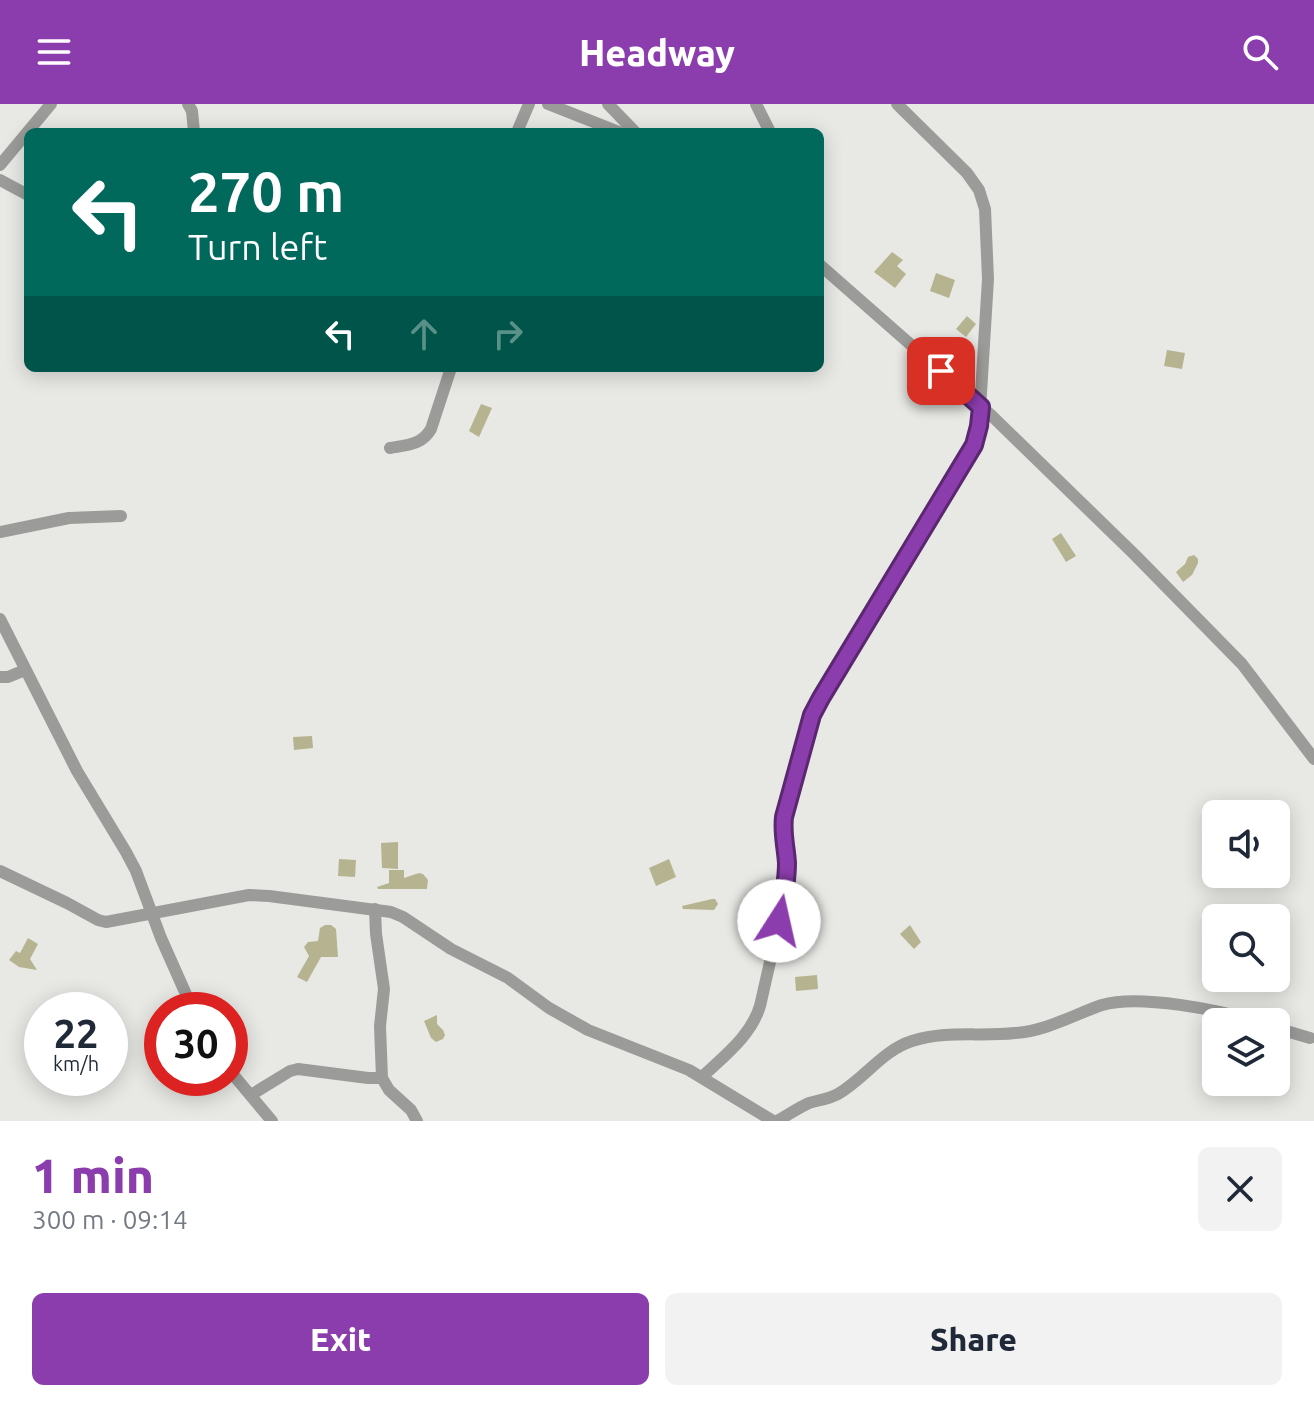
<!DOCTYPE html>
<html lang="en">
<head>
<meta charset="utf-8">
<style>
	body { margin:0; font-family:Ubuntu,sans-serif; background:#f2f2f3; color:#1f2937; height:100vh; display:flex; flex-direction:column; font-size:30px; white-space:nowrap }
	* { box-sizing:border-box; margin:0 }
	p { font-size:26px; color:#747a83 }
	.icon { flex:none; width:44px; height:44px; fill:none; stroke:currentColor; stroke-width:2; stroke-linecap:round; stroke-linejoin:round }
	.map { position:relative; height:1017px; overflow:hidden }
	.drawer { display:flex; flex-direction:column; background:#fff; flex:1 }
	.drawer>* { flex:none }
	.guide { position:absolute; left:24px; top:24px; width:800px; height:244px; border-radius:12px; box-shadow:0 4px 20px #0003; background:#00695c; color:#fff; overflow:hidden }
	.tools { position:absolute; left:1202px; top:696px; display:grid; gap:16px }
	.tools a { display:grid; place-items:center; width:88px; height:88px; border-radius:12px; background:#fff; box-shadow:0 4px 20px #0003; font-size:40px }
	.speed { position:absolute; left:24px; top:888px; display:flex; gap:16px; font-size:40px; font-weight:700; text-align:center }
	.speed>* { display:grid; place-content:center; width:104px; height:104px; border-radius:50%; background:#fff; box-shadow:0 4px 20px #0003; line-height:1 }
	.speed small { font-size:20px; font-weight:400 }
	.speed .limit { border:12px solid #d22; background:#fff; color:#111 }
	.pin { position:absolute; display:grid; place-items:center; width:68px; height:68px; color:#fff; margin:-34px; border-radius:16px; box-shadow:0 4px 12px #0006 }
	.me { position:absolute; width:88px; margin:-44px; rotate:10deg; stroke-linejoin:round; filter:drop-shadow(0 0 6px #0008) }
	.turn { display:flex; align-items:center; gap:28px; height:168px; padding:0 32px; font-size:36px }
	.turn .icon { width:104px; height:104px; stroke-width:2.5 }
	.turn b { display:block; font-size:56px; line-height:68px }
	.lanes { display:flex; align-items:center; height:76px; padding:0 32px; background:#0003; justify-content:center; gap:40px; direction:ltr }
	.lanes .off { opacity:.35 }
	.round { display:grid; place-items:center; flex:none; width:84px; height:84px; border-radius:12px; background:#f2f2f3 }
	.summary { display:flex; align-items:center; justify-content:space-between; height:136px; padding:0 32px }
	h1 { font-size:48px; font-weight:800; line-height:60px; color:#8c3dad }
	.button { display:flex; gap:16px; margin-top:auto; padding:16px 32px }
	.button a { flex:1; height:92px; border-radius:12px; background:#8c3dad; color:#fff; font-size:32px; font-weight:800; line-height:92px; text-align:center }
	.button a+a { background:#f2f2f3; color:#1f2937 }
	header { display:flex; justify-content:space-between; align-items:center; height:104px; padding:0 32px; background:#8c3dad; color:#fff; font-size:36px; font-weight:800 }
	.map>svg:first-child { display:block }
	.building { fill:#b6b490 }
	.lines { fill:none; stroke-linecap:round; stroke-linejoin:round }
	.minor { stroke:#9b9b9a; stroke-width:12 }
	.route-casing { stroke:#5b2870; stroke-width:20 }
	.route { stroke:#8c3dad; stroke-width:14 }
</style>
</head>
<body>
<header><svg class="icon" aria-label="menu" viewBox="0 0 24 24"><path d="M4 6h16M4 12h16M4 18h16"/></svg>Headway<svg class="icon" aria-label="search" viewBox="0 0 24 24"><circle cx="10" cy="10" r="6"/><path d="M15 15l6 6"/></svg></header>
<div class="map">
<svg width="1314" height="1017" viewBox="0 0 1314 1017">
	<rect width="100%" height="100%" fill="#e8e8e5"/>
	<!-- building -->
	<g class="building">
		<path d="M892,148L903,156L897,162L906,170L895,184L874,168Z"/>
		<path d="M936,169L955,176L949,194L930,187Z"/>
		<path d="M967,212L976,220L966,233L956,225Z"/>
		<path d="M1167,246L1185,249L1182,265L1164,262Z"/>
		<path d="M481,300L492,304L479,333L469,327Z"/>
		<path d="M1061,429L1076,452L1066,458L1052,435Z"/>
		<path d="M1194,451L1198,455V459L1192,471L1183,478L1176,468L1185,460L1188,453Z"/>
		<path d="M312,632L313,644L294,646L293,633Z"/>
		<path d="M398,738V765L382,764L381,739Z"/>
		<path d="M339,755L356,756L355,773L338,772Z"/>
		<path d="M669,755L676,773L656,782L649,764Z"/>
		<path d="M389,766H404V774L419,769L423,770L428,776L427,785H378L377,783L389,779Z"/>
		<path d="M712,795H715L718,800L714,806L683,805L682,802Z"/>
		<path d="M325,821H331L336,825L338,853H321L307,878L297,873L309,852L304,843L308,838L318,837L320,824Z"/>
		<path d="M910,821L921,838L914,845L900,830Z"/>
		<path d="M28,834L38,840L30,855L37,866L19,863L9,856L16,847L20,849Z"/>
		<path d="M817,871L818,885L796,887L795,873Z"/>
		<path d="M437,911V920L443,926L445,931L443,935L436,938L431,934L424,917Z"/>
	</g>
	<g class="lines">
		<!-- minor -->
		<g class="minor">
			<path d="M188,0L192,7L194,28"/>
			<path d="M548,0L619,28"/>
			<path d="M608,0L635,28"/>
			<path d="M756,0L770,28"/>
			<path d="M517,28L529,0"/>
			<path d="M0,61L51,0"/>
			<path d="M0,76L28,91"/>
			<path d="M820,161L992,312L1135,451L1242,560L1314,655"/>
			<path d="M390,344C407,341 422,341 431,325L451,264"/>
			<path d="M0,428L69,414L121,412"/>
			<path d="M0,515L77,667L126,748L136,767L161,834L193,906"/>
			<path d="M0,573H8L25,566"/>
			<path d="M0,767L67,799L98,816L106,818L249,791L269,792L391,808L403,813L451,845L508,874L549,904L588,926L689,966L773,1017"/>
			<path d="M375,805L376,830L384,885L380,922L382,974L389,986L411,1006L417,1017"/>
			<path d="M1276,924L1310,934"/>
			<path d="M230,967L272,1017"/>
			<path d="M702,973C724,952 751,932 760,902L783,801L786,773L787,755L783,726L784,713L812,611L821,594L974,341L979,322L988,175L985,105L979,86L967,69L897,0"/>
			<path d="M251,991L290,967L298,965L368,974H382"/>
			<path d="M777,1017C788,1011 798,1004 809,999C819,996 829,995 838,990C864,975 883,946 912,937C948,926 979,933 1015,929C1046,927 1073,911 1102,901C1139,890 1221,906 1258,918"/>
		</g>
	</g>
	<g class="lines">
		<defs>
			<path id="route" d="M779,817C783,798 787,778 787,759C786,743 782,729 784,713L812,611L821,594L974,341L979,322L981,303L941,267"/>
		</defs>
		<!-- route casing -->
		<use href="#route" class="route-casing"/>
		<!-- route -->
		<use href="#route" class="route"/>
	</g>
</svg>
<div class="tools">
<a><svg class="icon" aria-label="sound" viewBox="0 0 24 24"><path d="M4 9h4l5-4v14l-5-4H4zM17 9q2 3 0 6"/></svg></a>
<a><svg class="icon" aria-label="search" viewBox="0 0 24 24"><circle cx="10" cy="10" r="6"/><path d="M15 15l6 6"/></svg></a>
<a><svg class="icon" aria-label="layers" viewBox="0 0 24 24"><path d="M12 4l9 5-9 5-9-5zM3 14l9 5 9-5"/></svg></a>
</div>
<div class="speed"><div>22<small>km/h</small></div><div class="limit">30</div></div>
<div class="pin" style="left:941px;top:267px;background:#d93025"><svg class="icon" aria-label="arrive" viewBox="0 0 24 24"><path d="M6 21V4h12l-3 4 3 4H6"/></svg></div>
<svg class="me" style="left:779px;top:817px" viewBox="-20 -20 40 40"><circle r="19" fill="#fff"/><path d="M0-13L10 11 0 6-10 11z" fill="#8c3dad"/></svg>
<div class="guide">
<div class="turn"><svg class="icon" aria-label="left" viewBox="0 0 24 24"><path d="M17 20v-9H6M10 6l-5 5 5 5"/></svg><div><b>270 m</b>Turn left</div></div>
<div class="lanes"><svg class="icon" aria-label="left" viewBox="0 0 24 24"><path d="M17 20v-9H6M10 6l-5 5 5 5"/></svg><svg class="icon off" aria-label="ahead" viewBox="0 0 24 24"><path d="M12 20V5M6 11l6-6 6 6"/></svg><svg class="icon off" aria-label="right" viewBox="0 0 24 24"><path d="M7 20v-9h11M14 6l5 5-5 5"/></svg></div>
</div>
</div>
<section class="drawer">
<div class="summary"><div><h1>1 min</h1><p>300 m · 09:14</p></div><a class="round"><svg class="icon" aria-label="close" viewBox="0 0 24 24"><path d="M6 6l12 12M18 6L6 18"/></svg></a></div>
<div class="button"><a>Exit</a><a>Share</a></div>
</section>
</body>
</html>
